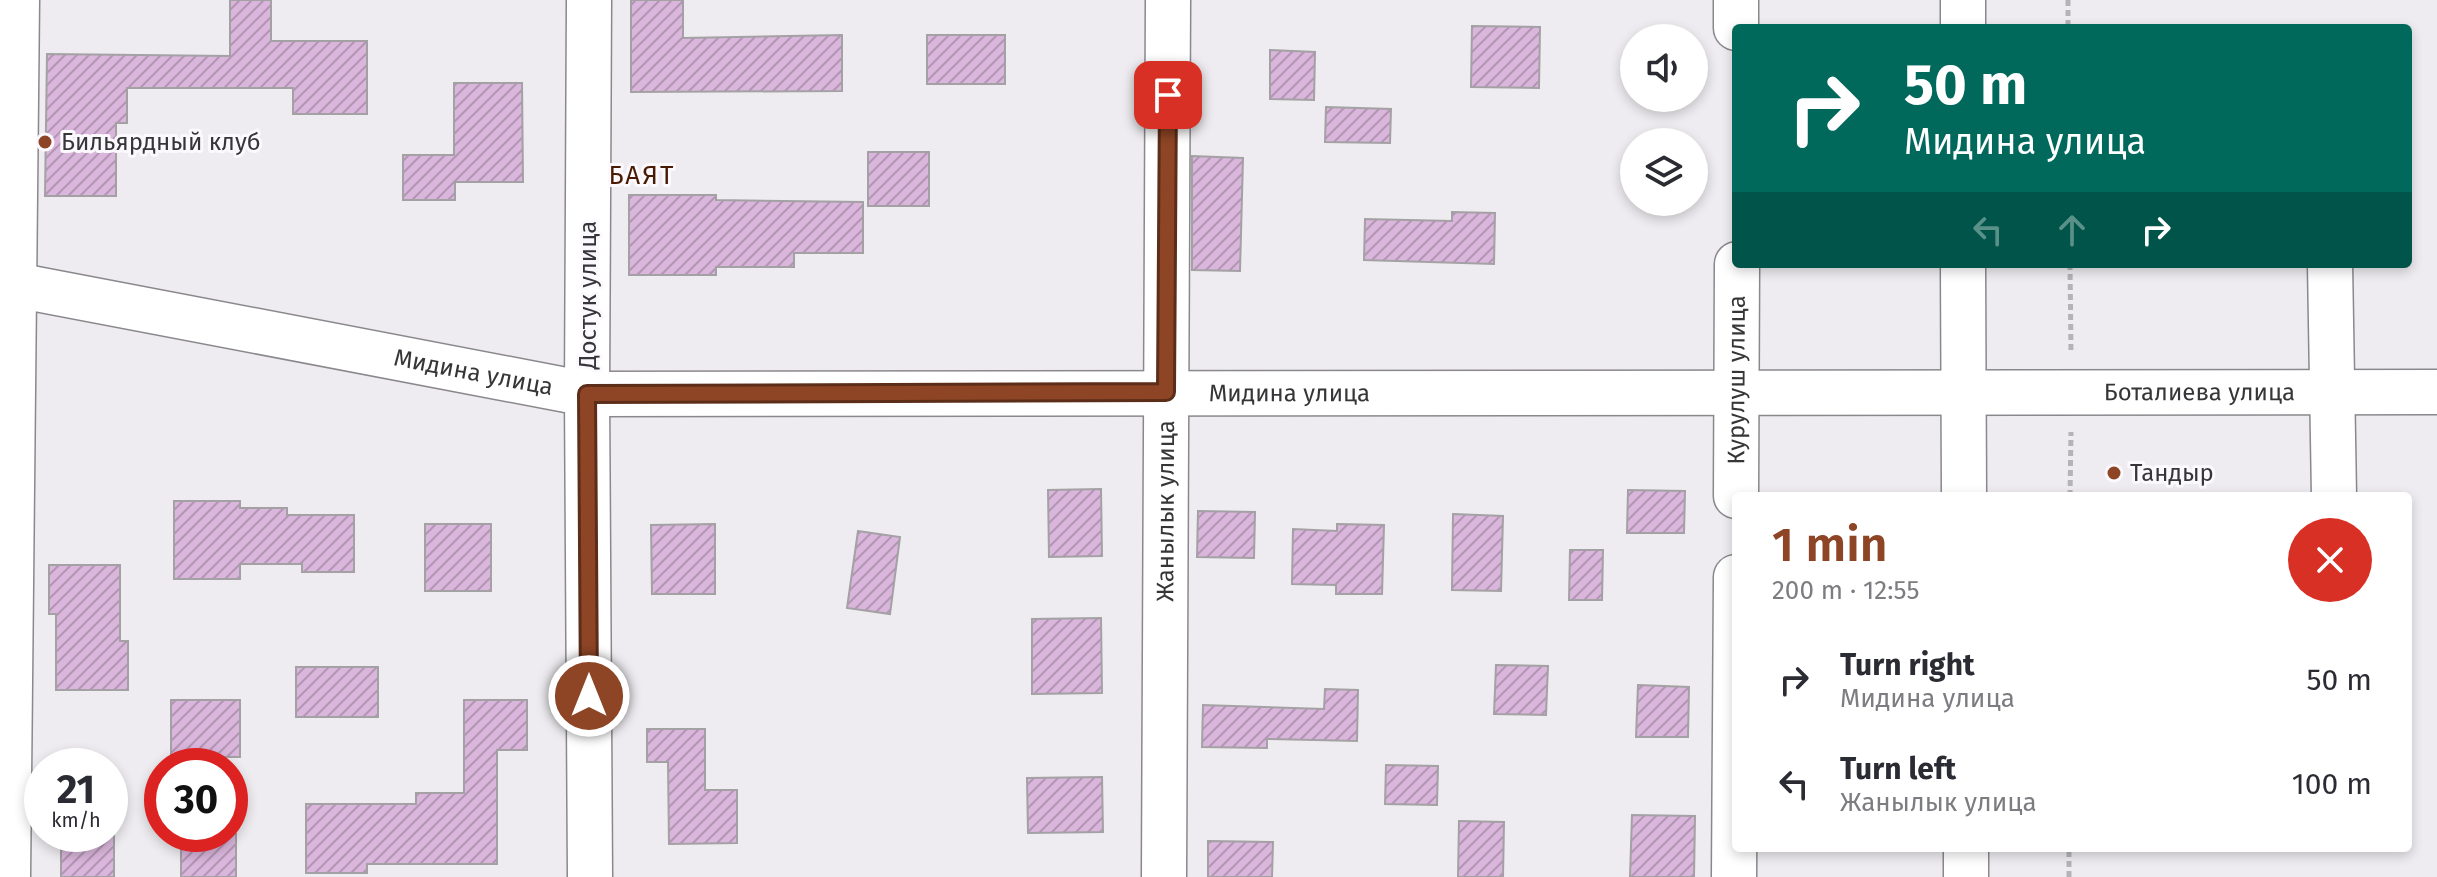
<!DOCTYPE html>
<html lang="en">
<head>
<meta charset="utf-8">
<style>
	body { margin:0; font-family:"Fira Sans",sans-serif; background:#f7f7f7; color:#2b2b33; height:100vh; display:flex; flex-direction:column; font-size:30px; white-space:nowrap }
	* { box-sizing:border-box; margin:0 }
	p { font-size:26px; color:#7c7c81 }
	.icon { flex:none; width:44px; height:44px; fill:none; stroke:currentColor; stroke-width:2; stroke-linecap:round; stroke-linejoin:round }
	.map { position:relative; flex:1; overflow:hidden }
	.drawer { position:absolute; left:1732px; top:492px; width:680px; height:360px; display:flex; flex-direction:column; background:#fff; border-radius:8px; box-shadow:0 4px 12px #0003 }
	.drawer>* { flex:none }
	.hud { position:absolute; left:1732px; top:24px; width:680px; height:244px; border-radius:8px; box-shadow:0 4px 12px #0003; background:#00695c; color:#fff; overflow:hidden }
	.tools { position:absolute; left:1620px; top:24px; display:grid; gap:16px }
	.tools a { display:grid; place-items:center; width:88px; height:88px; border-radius:50%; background:#fff; box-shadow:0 4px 12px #0003; font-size:40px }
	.speed { position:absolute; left:24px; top:748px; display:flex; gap:16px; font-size:40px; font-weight:700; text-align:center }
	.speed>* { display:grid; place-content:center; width:104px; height:104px; border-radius:50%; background:#fff; box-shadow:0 4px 12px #0003; line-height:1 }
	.speed small { font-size:20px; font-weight:400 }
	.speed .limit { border:12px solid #d22; background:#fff; color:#111 }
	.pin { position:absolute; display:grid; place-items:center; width:68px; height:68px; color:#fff; margin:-34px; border-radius:16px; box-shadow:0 4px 12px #0006 }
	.me { position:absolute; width:88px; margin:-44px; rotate:0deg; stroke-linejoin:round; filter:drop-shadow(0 0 6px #0008) }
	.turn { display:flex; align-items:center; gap:28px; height:168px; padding:0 40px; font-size:36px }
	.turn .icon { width:104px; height:104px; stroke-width:2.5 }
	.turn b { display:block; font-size:56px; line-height:68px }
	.lanes { display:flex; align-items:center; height:76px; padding:0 40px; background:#0003; justify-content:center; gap:40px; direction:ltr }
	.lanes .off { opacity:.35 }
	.round { display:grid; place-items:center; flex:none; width:84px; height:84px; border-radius:42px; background:#f7f7f7 }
	.headline { display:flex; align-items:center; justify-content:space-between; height:136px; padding:0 40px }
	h1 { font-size:48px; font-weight:600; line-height:60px; color:#8d4525 }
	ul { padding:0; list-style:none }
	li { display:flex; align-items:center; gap:24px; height:104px; padding:0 40px }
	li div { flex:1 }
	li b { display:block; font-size:30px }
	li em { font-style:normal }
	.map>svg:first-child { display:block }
	.building { fill:url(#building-hatch); stroke:#a4a1a4; stroke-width:2 }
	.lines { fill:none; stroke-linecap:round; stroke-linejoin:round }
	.minor-casing { stroke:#8a888c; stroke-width:47 }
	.major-casing { stroke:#8a888c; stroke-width:47 }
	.path { stroke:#b5b3b7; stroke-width:5; stroke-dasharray:6 4; stroke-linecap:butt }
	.minor { stroke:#fff; stroke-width:44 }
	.major { stroke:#fff; stroke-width:44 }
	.route-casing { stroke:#5c2d18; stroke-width:20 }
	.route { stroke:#8d4525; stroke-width:14 }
	.poi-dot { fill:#8d4525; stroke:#fbf9fd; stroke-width:3 }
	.labels { text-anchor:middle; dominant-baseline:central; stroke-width:6; stroke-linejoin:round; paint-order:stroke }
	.poi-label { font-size:24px; fill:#363537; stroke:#fbf9fd; text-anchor:start }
	.street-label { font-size:24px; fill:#363537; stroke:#fbf9fd }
	.neighbourhood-label { font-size:26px; letter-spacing:2px; fill:#4a1b03; stroke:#fbf9fd }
</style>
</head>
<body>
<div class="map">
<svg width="2437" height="877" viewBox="0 0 2437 877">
	<defs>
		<pattern id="building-hatch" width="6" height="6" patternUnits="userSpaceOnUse" patternTransform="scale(2)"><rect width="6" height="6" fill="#dab6dc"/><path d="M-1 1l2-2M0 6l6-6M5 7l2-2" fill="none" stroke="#b295b3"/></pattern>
	</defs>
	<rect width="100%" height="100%" fill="#eeecf0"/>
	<!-- building -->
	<g class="building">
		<path d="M230,0H271V41H367V114H293V88H127V123H116V196H45L47,54L230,56Z"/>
		<path d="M631,0H683V38L842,35V91L631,92Z"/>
		<path d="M1472,26L1540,27L1539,88L1471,87Z"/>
		<rect x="927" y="35" width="78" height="49"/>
		<path d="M1270,50L1315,52L1314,100L1270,99Z"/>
		<path d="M454,83H522L523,182H455V200H403V155H454Z"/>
		<path d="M1326,107L1391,109L1390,143L1325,142Z"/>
		<rect x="868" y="152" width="61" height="54"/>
		<path d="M1192,156L1243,158L1240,271L1192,270Z"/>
		<path d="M629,195H716V200L863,202V253H794V267H716V275H629Z"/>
		<path d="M1452,212L1495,213L1494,264L1364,260L1365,219L1452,221Z"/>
		<path d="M1101,489L1102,556L1049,557L1048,490Z"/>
		<path d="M1628,490L1685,491L1684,533H1627Z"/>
		<path d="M174,501H240V508H287V515H354V572H302V564H240V579H174Z"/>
		<path d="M1198,511L1255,512L1254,558L1197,557Z"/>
		<path d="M1453,514L1503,516L1501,591L1452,590Z"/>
		<rect x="425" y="524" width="66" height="67"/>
		<path d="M715,524V594H652L651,525Z"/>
		<path d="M1337,524L1384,525L1382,594H1336V585L1292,584L1293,529L1337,531Z"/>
		<path d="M858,531L900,537L890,614L847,608Z"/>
		<path d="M1570,550H1603L1602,600H1569Z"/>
		<path d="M49,565H120V641H128V690H56V614H49Z"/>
		<path d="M1101,618L1102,693L1032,694V619Z"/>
		<path d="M1496,665L1548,666L1546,715L1494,714Z"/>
		<rect x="296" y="667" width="82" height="50"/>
		<path d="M1638,685L1689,687L1688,737H1636Z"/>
		<path d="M1325,689L1358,690L1357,741L1267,739V748L1202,747L1203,705L1324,709Z"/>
		<rect x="171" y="700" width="69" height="57"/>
		<path d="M464,700H527V750H497V864H367V873H306V804H416V793H464Z"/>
		<path d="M647,729H705V790H737V843L669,844L668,762H647Z"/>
		<path d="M1386,765L1438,766L1437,805L1385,804Z"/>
		<path d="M1102,777L1103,832L1028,833L1027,778Z"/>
		<path d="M1632,815L1695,816L1694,877H1630Z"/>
		<path d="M1459,821L1504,822L1503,877H1458Z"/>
		<rect x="181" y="834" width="55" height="43"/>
		<rect x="61" y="836" width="53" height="41"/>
		<path d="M1208,841L1273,842L1272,877H1208Z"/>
	</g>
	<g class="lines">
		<defs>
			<g id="minor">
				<path d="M589,0L587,394L590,877"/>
				<path d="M1736,0V28"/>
				<path d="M2330,264L2334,496"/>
				<path id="s1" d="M0,282L587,394L2437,392"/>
				<path id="s2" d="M1736,496L1737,264"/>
				<path d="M8,877L17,0"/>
				<path id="s3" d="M1164,877L1168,0"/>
				<path d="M1734,877L1736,577"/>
			</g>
			<g id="major">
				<path d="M1963,0V28"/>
				<path d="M1963,264L1964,496"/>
				<path d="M1966,848V877"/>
			</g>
		</defs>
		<!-- minor casing -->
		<use href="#minor" class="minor-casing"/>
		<!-- major casing -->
		<use href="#major" class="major-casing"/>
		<!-- path -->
		<g class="path">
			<path d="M2068,0V28"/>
			<path d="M2070,264L2071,353"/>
			<path d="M2070,496L2071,432"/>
			<path d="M2069,877V848"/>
		</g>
		<!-- minor -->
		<use href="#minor" class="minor"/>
		<!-- major -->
		<use href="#major" class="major"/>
	</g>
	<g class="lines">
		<defs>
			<path id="route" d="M589,696L587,394L1166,392L1168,95"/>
		</defs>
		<!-- route casing -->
		<use href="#route" class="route-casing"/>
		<!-- route -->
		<use href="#route" class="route"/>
	</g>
	<!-- markers -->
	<g class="poi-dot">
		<circle cx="45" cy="142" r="8"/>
		<circle cx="2114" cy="473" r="8"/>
	</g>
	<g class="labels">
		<!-- poi labels -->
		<g class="poi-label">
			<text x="61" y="142">Бильярдный клуб</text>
			<text x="2130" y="473">Тандыр</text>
		</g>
		<!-- street labels -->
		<g class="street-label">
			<text transform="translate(588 295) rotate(-90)">Достук улица</text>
			<text stroke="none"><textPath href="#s1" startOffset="482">Мидина улица</textPath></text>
			<text stroke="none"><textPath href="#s2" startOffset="116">Курулуш улица</textPath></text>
			<text stroke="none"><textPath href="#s1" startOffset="1300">Мидина улица</textPath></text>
			<text stroke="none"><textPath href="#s1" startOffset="2210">Боталиева улица</textPath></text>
			<text stroke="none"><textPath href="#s3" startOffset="366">Жанылык улица</textPath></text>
		</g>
		<!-- neighbourhood labels -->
		<g class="neighbourhood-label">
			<text x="642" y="175">БАЯТ</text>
		</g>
	</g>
</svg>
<div class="tools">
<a><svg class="icon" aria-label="sound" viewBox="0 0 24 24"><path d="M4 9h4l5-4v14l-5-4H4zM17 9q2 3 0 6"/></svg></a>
<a><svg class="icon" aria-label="layers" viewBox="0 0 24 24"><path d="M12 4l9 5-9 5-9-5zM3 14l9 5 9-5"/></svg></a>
</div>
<div class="speed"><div>21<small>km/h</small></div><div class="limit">30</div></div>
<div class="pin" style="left:1168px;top:95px;background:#d93025"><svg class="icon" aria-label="arrive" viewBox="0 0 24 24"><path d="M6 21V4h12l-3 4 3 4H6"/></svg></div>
<svg class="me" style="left:589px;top:696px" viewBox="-20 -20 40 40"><circle r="17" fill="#8d4525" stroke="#fff" stroke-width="3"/><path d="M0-11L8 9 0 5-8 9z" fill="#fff"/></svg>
<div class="hud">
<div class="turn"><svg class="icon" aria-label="right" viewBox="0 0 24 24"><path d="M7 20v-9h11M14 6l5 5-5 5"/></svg><div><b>50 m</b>Мидина улица</div></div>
<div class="lanes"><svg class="icon off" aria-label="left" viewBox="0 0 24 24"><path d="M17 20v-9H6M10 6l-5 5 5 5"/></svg><svg class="icon off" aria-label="ahead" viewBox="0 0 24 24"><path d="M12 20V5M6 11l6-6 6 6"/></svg><svg class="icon" aria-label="right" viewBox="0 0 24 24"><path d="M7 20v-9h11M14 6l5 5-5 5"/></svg></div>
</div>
<section class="drawer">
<div class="headline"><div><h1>1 min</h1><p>200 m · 12:55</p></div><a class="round" style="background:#d93025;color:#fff"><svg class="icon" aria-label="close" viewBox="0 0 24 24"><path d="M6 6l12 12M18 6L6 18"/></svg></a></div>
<ul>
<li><svg class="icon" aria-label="right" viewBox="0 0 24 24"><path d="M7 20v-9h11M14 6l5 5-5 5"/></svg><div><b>Turn right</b><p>Мидина улица</p></div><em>50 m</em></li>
<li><svg class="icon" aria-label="left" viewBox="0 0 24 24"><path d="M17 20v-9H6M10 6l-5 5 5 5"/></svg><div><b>Turn left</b><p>Жанылык улица</p></div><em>100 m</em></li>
</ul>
</section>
</div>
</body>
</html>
